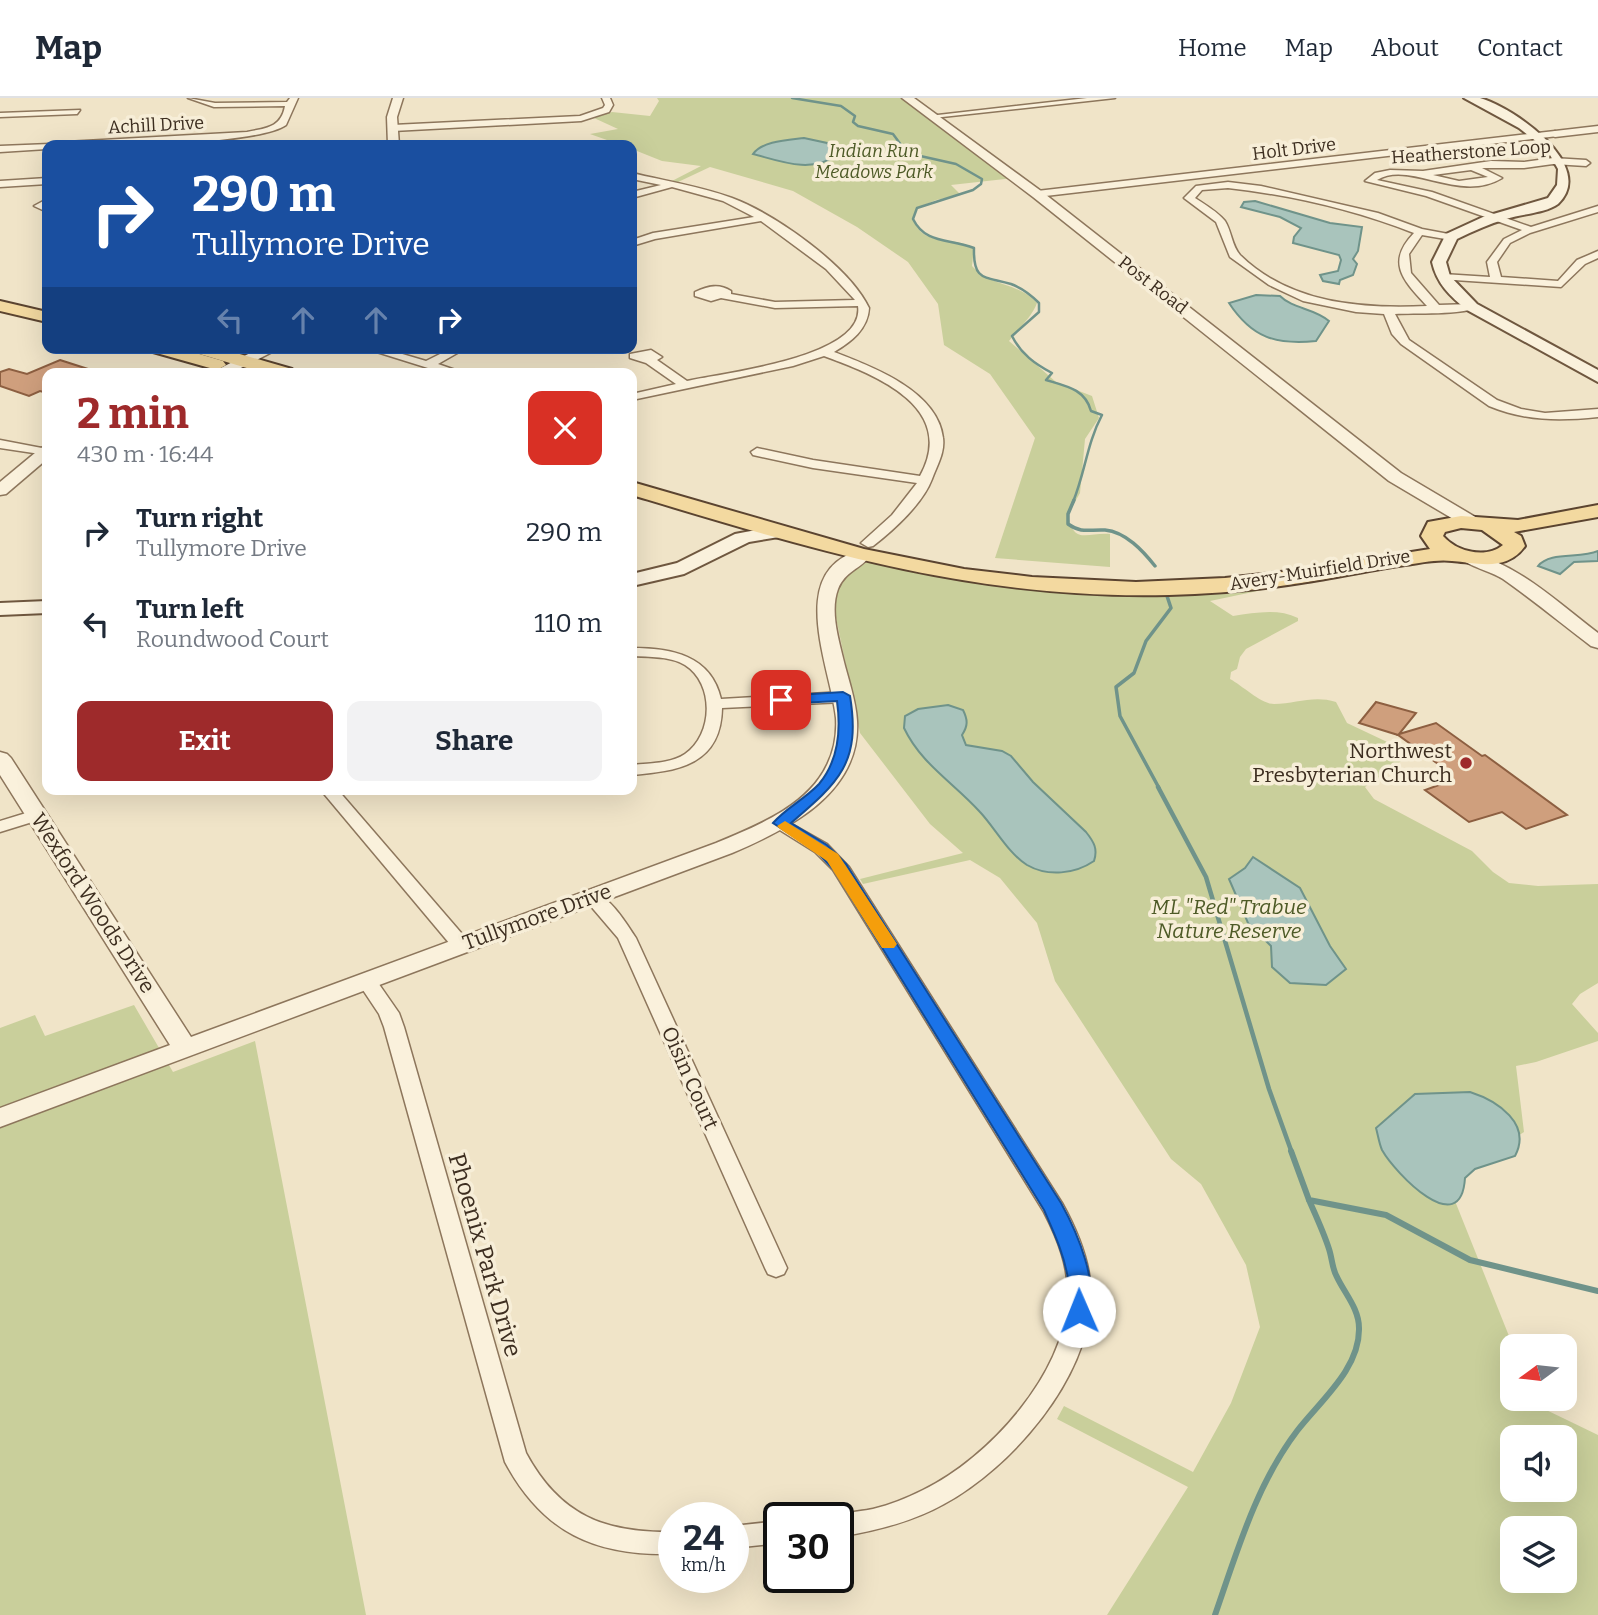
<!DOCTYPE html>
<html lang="en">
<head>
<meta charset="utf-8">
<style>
	body { margin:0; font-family:Bitter,serif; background:#f2f2f3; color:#1f2937; height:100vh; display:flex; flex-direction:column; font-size:26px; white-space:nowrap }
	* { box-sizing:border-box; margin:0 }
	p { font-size:23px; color:#747a83 }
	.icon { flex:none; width:38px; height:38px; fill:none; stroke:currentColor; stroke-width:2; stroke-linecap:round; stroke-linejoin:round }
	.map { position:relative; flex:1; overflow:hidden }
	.details { position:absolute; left:42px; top:270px; width:595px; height:427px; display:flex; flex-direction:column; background:#fff; border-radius:14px; box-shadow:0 7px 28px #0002 }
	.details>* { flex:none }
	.banner { position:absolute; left:42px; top:42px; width:595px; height:214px; border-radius:14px; box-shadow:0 7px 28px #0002; background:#1a4fa0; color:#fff; overflow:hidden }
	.needle { width:46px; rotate:255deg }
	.fabs { position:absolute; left:1500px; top:1236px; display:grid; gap:14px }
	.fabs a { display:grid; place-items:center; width:77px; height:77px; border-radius:14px; background:#fff; box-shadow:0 7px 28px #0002; font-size:35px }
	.speed { position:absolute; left:658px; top:1404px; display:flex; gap:14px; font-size:35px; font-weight:700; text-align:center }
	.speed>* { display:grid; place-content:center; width:91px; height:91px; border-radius:50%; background:#fff; box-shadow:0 7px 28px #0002; line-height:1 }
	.speed small { font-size:18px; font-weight:400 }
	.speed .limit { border:4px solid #111; border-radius:10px; background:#fff; color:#111 }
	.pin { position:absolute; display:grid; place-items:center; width:60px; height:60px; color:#fff; margin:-30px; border-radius:14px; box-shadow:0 4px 10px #0006 }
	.me { position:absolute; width:77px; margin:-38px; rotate:359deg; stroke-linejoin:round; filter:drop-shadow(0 0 5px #0008) }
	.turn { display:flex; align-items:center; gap:24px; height:147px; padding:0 35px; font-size:32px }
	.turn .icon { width:91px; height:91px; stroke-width:2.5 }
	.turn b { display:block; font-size:49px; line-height:60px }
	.lanes { display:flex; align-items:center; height:66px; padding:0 35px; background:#0003; justify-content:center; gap:35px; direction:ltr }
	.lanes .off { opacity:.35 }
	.round { display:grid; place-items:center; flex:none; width:74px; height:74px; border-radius:14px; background:#f2f2f3 }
	.head { display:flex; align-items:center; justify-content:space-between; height:119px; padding:0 35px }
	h1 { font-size:42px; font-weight:700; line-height:52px; color:#9e2a2b }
	.button { display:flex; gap:14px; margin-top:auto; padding:14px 35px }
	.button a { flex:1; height:80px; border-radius:14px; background:#9e2a2b; color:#fff; font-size:28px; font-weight:700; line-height:80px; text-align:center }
	.button a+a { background:#f2f2f3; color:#1f2937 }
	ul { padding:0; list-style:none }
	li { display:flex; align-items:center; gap:21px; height:91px; padding:0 35px }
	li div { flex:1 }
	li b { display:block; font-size:26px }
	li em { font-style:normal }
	header { display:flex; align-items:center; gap:42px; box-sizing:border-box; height:98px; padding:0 35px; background:#fff; border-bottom:2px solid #e0e1e3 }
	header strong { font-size:33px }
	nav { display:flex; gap:38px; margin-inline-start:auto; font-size:24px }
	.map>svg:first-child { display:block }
	.green { fill:#c9cf9b; fill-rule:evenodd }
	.water { fill:#a9c4bc; stroke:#6f938a; stroke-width:2 }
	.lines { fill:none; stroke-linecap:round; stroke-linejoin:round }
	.stream-far3 { stroke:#6f938a; stroke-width:2.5 }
	.stream-far2 { stroke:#6f938a; stroke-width:3.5 }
	.stream-far1 { stroke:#6f938a; stroke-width:4.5 }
	.stream { stroke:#6f938a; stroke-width:6 }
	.building { fill:#cf9f7d; stroke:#8d5f41; stroke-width:2 }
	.minor-casing { stroke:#8d765c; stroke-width:3 }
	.tertiary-casing { stroke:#8d765c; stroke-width:3 }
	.secondary-casing { stroke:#6f573f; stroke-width:4 }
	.primary-casing { stroke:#5b4430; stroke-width:4 }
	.minor { fill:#faf1dc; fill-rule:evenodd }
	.tertiary { fill:#faf1dc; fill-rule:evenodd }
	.secondary { fill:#faf1dc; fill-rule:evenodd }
	.primary { fill:#f3d9a0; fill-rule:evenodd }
	.route { fill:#1a73e8; stroke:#114b97; stroke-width:2 }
	.slow { fill:#f59e0b }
	.poi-dot { fill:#9e2a2b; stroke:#f7eed8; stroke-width:2.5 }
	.labels { text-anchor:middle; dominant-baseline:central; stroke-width:7; stroke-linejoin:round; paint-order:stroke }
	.far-street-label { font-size:18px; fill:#3d2e20; stroke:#f7eed8 }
	.far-park-label { font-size:18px; font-style:italic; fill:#4d5a26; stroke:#f7eed8 }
	.poi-label { font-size:21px; fill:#3d2e20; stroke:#f7eed8; text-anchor:end }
	.street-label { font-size:21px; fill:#3d2e20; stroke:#f7eed8 }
	.park-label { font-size:21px; font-style:italic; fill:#4d5a26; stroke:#f7eed8 }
	.near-street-label { font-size:24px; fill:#3d2e20; stroke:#f7eed8 }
</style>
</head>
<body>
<header>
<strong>Map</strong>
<nav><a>Home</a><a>Map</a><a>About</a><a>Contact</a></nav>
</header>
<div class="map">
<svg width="1598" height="1517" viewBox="0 0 1598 1517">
	<rect width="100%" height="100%" fill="#f0e4c8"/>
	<!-- green -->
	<g class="green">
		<path d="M657,0H907L1014,80L951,87L961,97L936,102L917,110L913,121C923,150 952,137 974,150L972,168C993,190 1018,184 1037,205C1032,219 1019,230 1009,243L1056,284L1092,298L1099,320L1085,341L1080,395L1068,416C1073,448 1088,434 1110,436V469L995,460L1035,340L990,276L944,247L938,206L908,164L857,129L793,93L710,69L676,85L670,84L701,68L662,63L632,51V47H621L590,36L618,31L594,20L612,14L650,18L659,3Z"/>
		<path d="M872,464L954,479L1282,488L1210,503L1233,518C1255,515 1277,510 1298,520V523L1246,551L1240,559L1237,571L1231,574L1230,581C1243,588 1261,606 1274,606C1296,606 1313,597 1336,604L1347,625L1402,651L1408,658L1365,689L1374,701L1472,753L1493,774L1509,785L1538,788L1598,786V885L1580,896L1572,906L1598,935V943L1536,964L1516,968L1524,1034L1447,1083L1513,1248L1512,1300H1534L1538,1308L1598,1337V1517H1107L1188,1389L1057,1321L1064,1308L1193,1374L1231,1305L1260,1229L1246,1167L1201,1086L1171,1061L1055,883L1037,825L1000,780L970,762L863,786L860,781L963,755L930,726L860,635L834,510C836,489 849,465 872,464ZM1512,1339H1564V1391H1512ZM1512,1430H1564V1482H1512Z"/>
		<path d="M134,907L173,974L255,943L366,1517H0V930L35,917L45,938Z"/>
	</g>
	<!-- water -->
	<g class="water">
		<path d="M804,40L827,45L837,57C811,76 780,63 753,56C762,43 788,42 804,40Z"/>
		<path d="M1255,103L1330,125L1362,129L1358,153L1353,161L1357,166L1353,177L1340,182L1339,186L1323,183L1320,177L1338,173L1341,162L1339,157L1293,145L1294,139L1301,130L1280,119L1241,109L1244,104Z"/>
		<path d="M1256,197L1280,198C1293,211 1314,210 1329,223L1316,243C1276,247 1252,240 1229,205Z"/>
		<path d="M1598,453V463L1574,464L1560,476L1538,468C1550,453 1580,461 1598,453Z"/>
		<path d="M948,607L963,612C968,622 968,628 962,637L966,647L1002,653L1011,658L1033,684L1086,734C1094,744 1098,751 1094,763C1075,776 1048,779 1027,767C1008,755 995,730 980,714C954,685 921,666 904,630L905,618L918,611Z"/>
		<path d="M1253,759L1300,790L1330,848L1346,871L1326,887L1290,885L1272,869L1271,848L1248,825L1229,781L1245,770Z"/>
		<path d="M1470,994C1498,1003 1532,1026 1515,1058L1475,1071L1465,1080C1461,1144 1395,1075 1382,1052C1379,1045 1378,1037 1376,1030L1415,996Z"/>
	</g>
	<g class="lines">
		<!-- stream-far3 -->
		<path class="stream-far3" d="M792,0L841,8L855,18L853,24L858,28L893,36L907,55L956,66L982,81L981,86L973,92L917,110L913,121C926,147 950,140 974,150C973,184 985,178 1011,186C1022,190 1031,197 1039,205V214L1012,238C1021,256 1035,266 1052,275L1046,282C1066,288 1085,291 1091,313L1102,317C1087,345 1085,375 1073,404"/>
		<!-- stream-far2 -->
		<g class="stream-far2">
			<path d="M1074,402L1068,416V426C1082,436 1090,431 1105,432C1126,434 1143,453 1155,468"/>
			<path d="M1159,690L1120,618L1116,589L1134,575L1146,543L1171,510L1166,495"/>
		</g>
		<!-- stream-far1 -->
		<path class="stream-far1" d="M1158,689L1206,779L1269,991L1292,1055"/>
		<!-- stream -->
		<g class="stream">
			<path d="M1291,1053L1309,1102L1386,1117L1470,1162L1598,1193"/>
			<path d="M1215,1517C1237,1454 1256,1387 1297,1333C1320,1303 1360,1271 1359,1230C1359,1210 1344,1195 1336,1177C1332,1169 1332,1160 1329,1151C1324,1135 1316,1118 1309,1102"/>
		</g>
	</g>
	<!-- building -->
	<g class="building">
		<path d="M60,262L91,272L90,275H47V295L40,293L29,298L0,288V274L9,271L27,276Z"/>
		<path d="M1376,604L1416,615L1399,636L1436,625L1482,658L1485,657L1567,717L1526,731L1502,714L1469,724L1425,692L1439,687L1425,677L1445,671L1398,637L1359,625Z"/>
	</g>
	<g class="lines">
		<defs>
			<g id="minor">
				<path d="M188,0L215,5L287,4L290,0H298L286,27C257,47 102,49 62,47L66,44L247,34C266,30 281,30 285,8L214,9Z"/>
				<path d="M602,0H610L613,7L609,14L581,23L393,33L389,30L393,27L580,18L603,10L605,7Z"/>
				<path d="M1087,0H1115L933,20L929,18Z"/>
				<path d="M80,12L77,16L0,19V15Z"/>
				<path d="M1555,33L1558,38L1037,99L1032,96L1037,93Z"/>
				<path d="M50,46L47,51L0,54V48Z"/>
				<path d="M1553,60L1586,62L1590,65L1586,68L1553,66L1524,70H1482L1502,80C1459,106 1410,62 1377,82L1432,94L1531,129L1598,108V114L1530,135L1510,145L1497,164L1501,179L1558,183L1577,162L1598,153V160L1585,166L1561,189L1439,181L1438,179L1443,176L1490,179L1487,164L1504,141L1522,132L1426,98L1365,83L1375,75L1390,72L1423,73L1491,63L1524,64ZM1471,72L1488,79L1459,83L1433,77Z"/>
				<path d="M632,75C665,83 700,88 732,100C775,116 849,168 869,210C868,231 851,244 834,254C871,268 938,293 943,340C945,355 937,367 932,381C923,405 895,431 873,448L868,449L861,445L892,417L917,385L813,370L753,357L751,354L757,350L813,362L920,378C958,309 876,277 824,258L793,268L632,302V296L676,286L646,265L630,260V256L651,252L662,259L657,262L687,283C722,275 866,260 858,208L775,210L721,200L711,203L695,198V194C708,188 719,185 731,193V196L775,204L855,202L826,171L761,123L655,141L632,148V142L653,135L754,119L723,103L672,89L632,100V94L661,87L632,81Z"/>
				<path d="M47,80V86L0,89V83Z"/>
				<path d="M1228,84L1261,88L1378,115L1422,131L1454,137V141L1451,142L1422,137L1409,156L1411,175L1439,207L1472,206L1477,209C1466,217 1412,215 1395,216L1409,242L1497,302L1521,311L1545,315L1598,311V319C1559,323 1525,323 1489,308L1401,246L1392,236L1384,216L1356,214L1303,203L1269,187L1230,159L1216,124L1184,100L1196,88ZM1228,90C1291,97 1355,112 1414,135C1385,165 1404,183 1427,208C1362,211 1290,206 1240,157C1232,148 1231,132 1225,123C1218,114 1204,106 1195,100L1202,92Z"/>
				<path d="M47,101V114L34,108Z"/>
				<path d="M364,250H382L426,263L452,250H466L438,266L464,275H444Z"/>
				<path d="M0,342L47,351V357L0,350Z"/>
				<path d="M632,550C671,550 711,557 721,601L843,594L851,599L843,604L722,610C721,667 678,673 632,677V667C649,665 670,666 685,656C713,637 715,586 685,567C670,558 649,559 632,558Z"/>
				<path d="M320,691H337L469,844L471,848L469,852H455Z"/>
				<path d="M36,712L44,717L42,721L0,734V723Z"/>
				<path d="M781,720L827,746L849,769L1062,1105C1078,1134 1092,1167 1091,1201C1088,1281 1012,1369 944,1406C912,1424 875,1433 838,1439V1419H831C845,1414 859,1414 873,1411C890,1407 907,1400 923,1392C989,1360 1065,1276 1068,1200C1069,1169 1058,1141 1044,1114L833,772L815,754L775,729L772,725Z"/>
				<path d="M592,794C610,798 626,825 636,840L787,1170L784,1176L776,1179L768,1176L765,1170L618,840L583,799Z"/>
				<path d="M367,877L374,879L399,915L404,929L526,1355C560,1418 605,1435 674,1434V1456C595,1458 543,1435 505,1364L384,929L379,916L357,883L360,879Z"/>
				<path d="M779,1423V1445L733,1450V1428Z"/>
			</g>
			<g id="tertiary">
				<path d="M393,0H403L397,19L399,47H388L387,19Z"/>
				<path d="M902,0H914L1041,93L1401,375L1477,420L1480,424L1477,428H1465L1389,383L1033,99Z"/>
				<path d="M1598,28V34L1555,39L1549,36L1555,33Z"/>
				<path d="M260,250H280L231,275H211Z"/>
				<path d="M47,348V361L6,396L0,397V384L41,350Z"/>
				<path d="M862,452L871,457C861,471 845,473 838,491C830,512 838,539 843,560C848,581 856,602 857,623C861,695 788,731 732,755L0,1029V1010L170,947L0,677V654L7,656L11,660L191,939L716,745C756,728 807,709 827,667C834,653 837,636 836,620C831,570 784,471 862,452Z"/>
				<path d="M1468,454C1518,466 1557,504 1598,535V550L1591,548C1562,526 1533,502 1503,481C1491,473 1467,468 1459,459L1462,455Z"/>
			</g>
			<g id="secondary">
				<path d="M1464,0C1469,0 1476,0 1480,0C1513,9 1598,68 1558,106C1546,115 1521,116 1506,121C1489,126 1473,133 1457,141L1446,164L1450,178L1477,206L1598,272V284L1467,212C1450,198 1437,186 1432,164L1446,136L1483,119L1548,100L1557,87L1558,71L1550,57L1537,44L1519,30Z"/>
				<path d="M778,428L787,434L785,438L749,444L684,476L632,488V476L677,465L735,436Z"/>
				<path d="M47,503V515L0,517V505Z"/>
			</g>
			<g id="primary">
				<path d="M0,203L47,214V224L0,213Z"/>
				<path d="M150,250H179L223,263L226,267L217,272L153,254Z"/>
				<path d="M190,250H219L292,271L294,275H264L193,254Z"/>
				<path d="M632,384L864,451L964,471L1032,479L1136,484L1225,480L1299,472L1430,451L1421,438L1428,424L1461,418L1518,422L1598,407V419L1514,434L1521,438L1525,448C1507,474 1478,465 1452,463C1437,461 1420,465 1405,467C1370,472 1336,480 1301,485C1258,492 1213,496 1169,497C975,502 815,452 632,397ZM1461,430L1482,432L1503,447C1486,461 1457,454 1443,438L1445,434Z"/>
			</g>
		</defs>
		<!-- minor casing -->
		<use href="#minor" class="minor-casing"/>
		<!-- tertiary casing -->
		<use href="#tertiary" class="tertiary-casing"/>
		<!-- secondary casing -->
		<use href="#secondary" class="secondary-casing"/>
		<!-- primary casing -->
		<use href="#primary" class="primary-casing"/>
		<!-- minor -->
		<use href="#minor" class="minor"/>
		<!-- tertiary -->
		<use href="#tertiary" class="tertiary"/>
		<!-- secondary -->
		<use href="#secondary" class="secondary"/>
		<!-- primary -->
		<use href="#primary" class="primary"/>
	</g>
	<!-- route -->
	<path class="route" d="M843,594L850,598C861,665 839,684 791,725L827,747L846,766L1061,1105C1076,1132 1102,1190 1086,1219L1079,1221L1071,1219C1065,1207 1070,1193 1068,1181C1064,1156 1054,1135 1044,1112L834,772L816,753L773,725C786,710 805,701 819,686C839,662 841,632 837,603L781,606L774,602L781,598Z"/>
	<!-- slow -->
	<path class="slow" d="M785,723L838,756L897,846L894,850H882L827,763L780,731L777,728Z"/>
	<!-- markers -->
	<circle class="poi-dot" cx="1466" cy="665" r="7"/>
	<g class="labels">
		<!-- far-street labels -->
		<g class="far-street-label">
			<text transform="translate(156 27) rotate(-3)">Achill Drive</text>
			<text transform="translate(1294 51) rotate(-7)">Holt Drive</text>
			<text transform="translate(1471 54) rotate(-4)">Heatherstone Loop</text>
			<text transform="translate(1153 187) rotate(38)">Post Road</text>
			<text transform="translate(1320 472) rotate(-9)">Avery-Muirfield Drive</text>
		</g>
		<!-- far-park labels -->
		<g class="far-park-label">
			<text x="874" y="53">Indian Run<tspan x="874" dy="21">Meadows Park</tspan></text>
		</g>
		<!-- poi labels -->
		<g class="poi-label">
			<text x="1452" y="653">Northwest<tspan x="1452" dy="24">Presbyterian Church</tspan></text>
		</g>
		<!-- street labels -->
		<g class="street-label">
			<text transform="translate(93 805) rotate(57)">Wexford Woods Drive</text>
			<text transform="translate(537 819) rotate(-20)">Tullymore Drive</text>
			<text transform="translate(690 980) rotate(66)">Oisin Court</text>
		</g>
		<!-- park labels -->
		<g class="park-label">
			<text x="1229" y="809">ML "Red" Trabue<tspan x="1229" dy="24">Nature Reserve</tspan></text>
		</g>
		<!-- near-street labels -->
		<g class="near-street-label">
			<text transform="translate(485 1157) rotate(74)">Phoenix Park Drive</text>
		</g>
	</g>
</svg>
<div class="fabs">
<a><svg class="needle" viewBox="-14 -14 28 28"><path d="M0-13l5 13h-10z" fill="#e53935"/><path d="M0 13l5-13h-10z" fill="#747a83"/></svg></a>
<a><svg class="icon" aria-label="sound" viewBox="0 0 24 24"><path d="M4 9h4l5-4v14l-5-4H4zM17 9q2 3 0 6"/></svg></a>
<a><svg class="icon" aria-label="layers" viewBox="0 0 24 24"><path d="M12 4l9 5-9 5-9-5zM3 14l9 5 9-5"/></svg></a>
</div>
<div class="speed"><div>24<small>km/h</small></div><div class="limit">30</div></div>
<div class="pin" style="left:781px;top:602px;background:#d93025"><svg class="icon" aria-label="arrive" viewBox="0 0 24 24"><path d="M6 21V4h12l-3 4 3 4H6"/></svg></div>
<svg class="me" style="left:1079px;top:1213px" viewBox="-20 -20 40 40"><circle r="19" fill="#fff"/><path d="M0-13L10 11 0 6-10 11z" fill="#1a73e8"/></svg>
<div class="banner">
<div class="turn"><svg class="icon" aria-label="right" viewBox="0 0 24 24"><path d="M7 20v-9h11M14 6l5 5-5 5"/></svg><div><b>290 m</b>Tullymore Drive</div></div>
<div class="lanes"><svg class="icon off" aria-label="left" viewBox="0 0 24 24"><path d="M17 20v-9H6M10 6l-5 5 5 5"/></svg><svg class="icon off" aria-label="ahead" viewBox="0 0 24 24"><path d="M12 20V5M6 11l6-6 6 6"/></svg><svg class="icon off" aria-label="ahead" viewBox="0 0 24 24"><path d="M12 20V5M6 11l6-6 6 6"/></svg><svg class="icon" aria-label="right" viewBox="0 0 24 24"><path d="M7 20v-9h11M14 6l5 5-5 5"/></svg></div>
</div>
<section class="details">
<div class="head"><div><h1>2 min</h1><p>430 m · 16:44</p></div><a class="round" style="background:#d93025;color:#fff"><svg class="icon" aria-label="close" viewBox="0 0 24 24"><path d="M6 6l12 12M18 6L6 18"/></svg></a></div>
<ul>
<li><svg class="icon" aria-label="right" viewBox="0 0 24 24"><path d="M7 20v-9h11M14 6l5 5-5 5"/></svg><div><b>Turn right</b><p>Tullymore Drive</p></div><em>290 m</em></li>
<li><svg class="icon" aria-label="left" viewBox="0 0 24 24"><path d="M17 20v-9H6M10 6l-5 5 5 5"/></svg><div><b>Turn left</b><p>Roundwood Court</p></div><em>110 m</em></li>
</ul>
<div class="button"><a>Exit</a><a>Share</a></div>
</section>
</div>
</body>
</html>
